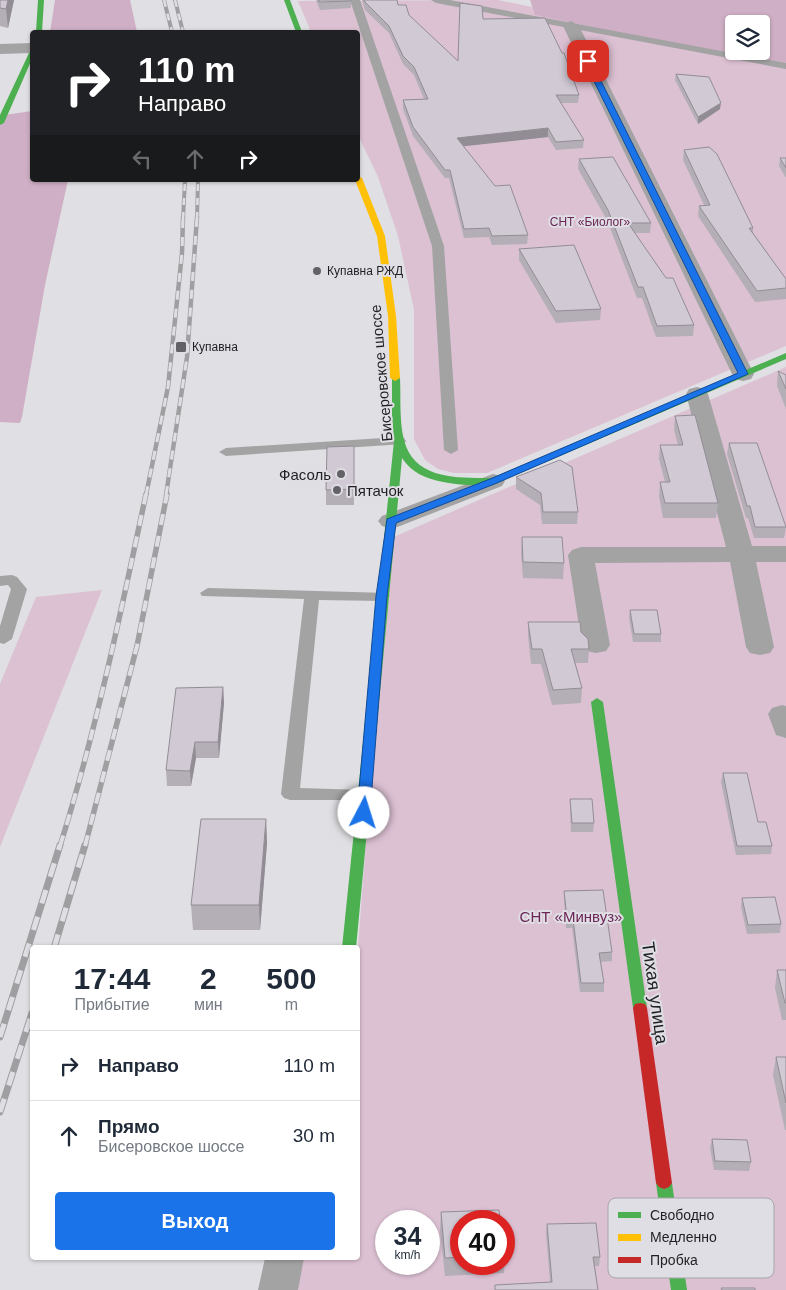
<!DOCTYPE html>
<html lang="ru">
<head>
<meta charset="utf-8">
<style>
	body { margin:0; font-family:Helvetica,sans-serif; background:#f6f6f7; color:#1f2937; height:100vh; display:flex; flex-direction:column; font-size:19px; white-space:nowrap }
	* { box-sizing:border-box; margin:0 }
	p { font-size:16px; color:#747a83 }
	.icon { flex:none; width:28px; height:28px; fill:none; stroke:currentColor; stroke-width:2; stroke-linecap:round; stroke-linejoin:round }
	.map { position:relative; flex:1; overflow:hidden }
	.details { position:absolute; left:30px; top:945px; width:330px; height:315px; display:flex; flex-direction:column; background:#fff; border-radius:5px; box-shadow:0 1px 4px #0004 }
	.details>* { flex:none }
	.guide { position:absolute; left:30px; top:30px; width:330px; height:152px; border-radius:5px; box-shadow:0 1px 4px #0004; background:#202124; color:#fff; overflow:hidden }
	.fabs { position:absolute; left:725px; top:15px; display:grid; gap:10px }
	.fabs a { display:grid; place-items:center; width:45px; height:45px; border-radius:5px; background:#fff; box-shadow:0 1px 4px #0004; font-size:25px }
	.speed { position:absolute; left:375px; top:1210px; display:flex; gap:10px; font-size:25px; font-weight:700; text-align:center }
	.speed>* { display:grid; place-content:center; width:65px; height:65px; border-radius:50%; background:#fff; box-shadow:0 1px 4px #0004; line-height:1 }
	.speed small { font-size:12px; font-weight:400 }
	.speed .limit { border:8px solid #d22; background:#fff; color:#111 }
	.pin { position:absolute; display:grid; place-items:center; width:42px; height:42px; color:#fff; margin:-21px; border-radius:10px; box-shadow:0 2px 8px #0006 }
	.me { position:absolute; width:55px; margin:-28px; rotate:5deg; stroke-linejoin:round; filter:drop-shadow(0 0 4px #0008) }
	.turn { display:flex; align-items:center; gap:18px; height:105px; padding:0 25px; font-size:22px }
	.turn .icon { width:65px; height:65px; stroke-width:2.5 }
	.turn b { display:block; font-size:35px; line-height:42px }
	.lanes { display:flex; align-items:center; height:48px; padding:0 25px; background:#0003; justify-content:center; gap:25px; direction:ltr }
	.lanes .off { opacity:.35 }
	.eta { display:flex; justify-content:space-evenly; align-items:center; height:85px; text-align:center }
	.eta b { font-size:30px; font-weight:700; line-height:35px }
	.cta { display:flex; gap:10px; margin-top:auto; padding:10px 25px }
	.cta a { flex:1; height:58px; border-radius:5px; background:#1a73e8; color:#fff; font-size:20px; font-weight:700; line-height:58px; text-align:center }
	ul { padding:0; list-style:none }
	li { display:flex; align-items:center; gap:15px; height:70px; padding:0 25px; border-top:1px solid #e0e1e3 }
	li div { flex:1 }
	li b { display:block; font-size:19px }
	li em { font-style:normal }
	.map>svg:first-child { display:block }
	.green { fill:#dcc1d3; fill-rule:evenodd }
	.forest { fill:#cfafc5; fill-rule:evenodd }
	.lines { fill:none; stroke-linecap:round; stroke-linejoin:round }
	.lane { fill:#a3a3a4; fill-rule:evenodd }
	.street { fill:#a3a3a4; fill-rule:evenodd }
	.fast { fill:#4caf50; fill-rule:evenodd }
	.slow { fill:#ffc107; fill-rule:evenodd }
	.jam { fill:#c62828; fill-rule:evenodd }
	.rail-far3-casing { stroke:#9f9fa1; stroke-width:4 }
	.rail-far2-casing { stroke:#9f9fa1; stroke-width:4.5 }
	.rail-far1-casing { stroke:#9f9fa1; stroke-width:5.5 }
	.rail-casing { stroke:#9f9fa1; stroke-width:7 }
	.rail-far3 { stroke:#dfdee4; stroke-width:2.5; stroke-dasharray:7; stroke-linecap:butt }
	.rail-far2 { stroke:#dfdee4; stroke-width:3; stroke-dasharray:9; stroke-linecap:butt }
	.rail-far1 { stroke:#dfdee4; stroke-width:4; stroke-dasharray:11; stroke-linecap:butt }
	.rail { stroke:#dfdee4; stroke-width:5; stroke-dasharray:14; stroke-linecap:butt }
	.wall { fill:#b4aeb7 }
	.shaded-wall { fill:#928d95 }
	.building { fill:#d1cad5; stroke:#928d95 }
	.route { fill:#1a73e8; stroke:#114b97 }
	.poi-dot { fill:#636266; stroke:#dfdee4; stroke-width:2 }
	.labels { text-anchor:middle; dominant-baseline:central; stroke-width:4; stroke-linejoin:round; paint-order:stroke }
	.far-park-label { font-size:12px; fill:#6b2656; stroke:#dfdee4 }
	.far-poi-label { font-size:12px; fill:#201f22; stroke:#dfdee4; text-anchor:start }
	.street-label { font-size:15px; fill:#201f22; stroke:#dfdee4 }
	.poi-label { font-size:15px; fill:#201f22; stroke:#dfdee4; text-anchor:end }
	.park-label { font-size:15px; fill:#6b2656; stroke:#dfdee4 }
	.near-street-label { font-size:18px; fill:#201f22; stroke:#dfdee4 }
	.key { fill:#dfdee4; stroke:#a6a5aa; stroke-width:1 }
	.key-label { font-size:14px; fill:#201f22 }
</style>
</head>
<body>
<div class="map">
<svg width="786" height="1290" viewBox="0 0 786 1290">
	<rect width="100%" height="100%" fill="#e0dfe3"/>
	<!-- green -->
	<g class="green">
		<path d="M498,0L532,7L536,15L702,51L786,63V346L487,473H454L438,469L425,460L414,439V310L398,236L378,177L358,135V32H311L298,1Z"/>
		<path d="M786,367V1290H278L285,1258H358V948L389,539ZM386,1221H429V1264H386ZM461,1221H504V1264H461Z"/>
		<path d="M102,590L0,847V684L36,597Z"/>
	</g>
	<!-- forest -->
	<g class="forest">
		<path d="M55,0H130L137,32H50Z"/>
		<path d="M530,0H786V63L702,51L535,15ZM734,24H761V51H734Z"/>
		<path d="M32,111V180H68L45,285L22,417L20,423L0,422V123L4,115Z"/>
	</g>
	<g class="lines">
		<!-- lane -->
		<g class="lane">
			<path d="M350,0H360L444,246L458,450L451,454L444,450L432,246Z"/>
			<path d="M431,0H450L786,63V69L436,3Z"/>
			<path d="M399,437L404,438L406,441L404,444L226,456L219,452L226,448Z"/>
			<path d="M12,575L17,577L27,589L12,639L4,644L0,643V626L11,589L8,585L0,586V576Z"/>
			<path d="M208,588L388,593L390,596L382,601L319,600L300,788L365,790L371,792L374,796L371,800H290L284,798L281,794L304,599L202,596L200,593Z"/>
		</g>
		<!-- street -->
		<g class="street">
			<path d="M571,21L579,26L754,374L751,379L743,381L735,379L732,374L563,26Z"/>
			<path d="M32,43V53L0,54V44Z"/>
			<path d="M697,387L705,389L708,394L752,546H786V562H756L774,647L770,653L760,655L750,653L746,647L730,562L595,563L610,645L606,651L596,653L586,651L582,645L568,555L572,550L581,547H726L686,394L689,389Z"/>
			<path d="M493,474L502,476L505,481L502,486L400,526L391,529L382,526L378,521L382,516Z"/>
			<path d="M782,705L786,706V738L776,735L768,714L772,708Z"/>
			<path d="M265,1258H304L298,1290H258Z"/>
		</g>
		<!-- fast -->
		<g class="fast">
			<path d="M38,0H44L42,32H36Z"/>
			<path d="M284,0H290L302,32H296Z"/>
			<path d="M32,51V59L4,123L0,125V115L29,53Z"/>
			<path d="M786,353V359L497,483C477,488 437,484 419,474C412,470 407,465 402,458L356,948H342L394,441L392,417V376L395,375L400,378C401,398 399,420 404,440C414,480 458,478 492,478Z"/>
			<path d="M597,698L603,702L647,1008L645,1012L640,1013L635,1012L633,1008L591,702Z"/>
			<path d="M664,1177L669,1179L672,1183L687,1290H671L656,1183L659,1179Z"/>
		</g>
		<!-- slow -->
		<path class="slow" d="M358,176L362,178L385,236L396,316L400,378L395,381L390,378L388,316L377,236L355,180H358Z"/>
		<!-- jam -->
		<path class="jam" d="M640,1003L645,1004L647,1008L672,1183L669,1187L664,1189L659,1187L656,1183L633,1008L635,1004Z"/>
		<defs>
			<g id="rail-far3">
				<path d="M164,0L172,32"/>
				<path d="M175,0L183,32"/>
				<path d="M183,219L185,180"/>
				<path d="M197,219L198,180"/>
			</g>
			<g id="rail-far2">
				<path d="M146,495L168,387L182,253L183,217"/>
				<path d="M166,495L187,357L197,217"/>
			</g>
			<g id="rail-far1">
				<path d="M60,846C96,731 121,612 146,494"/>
				<path d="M85,846L137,646L167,494"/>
			</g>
			<g id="rail">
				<path d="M54,948L85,845"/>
				<path d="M0,1037L60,845"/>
				<path d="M0,1112L32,1013"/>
			</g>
		</defs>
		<!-- rail-far3 casing -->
		<use href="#rail-far3" class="rail-far3-casing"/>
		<!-- rail-far2 casing -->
		<use href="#rail-far2" class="rail-far2-casing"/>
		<!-- rail-far1 casing -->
		<use href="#rail-far1" class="rail-far1-casing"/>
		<!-- rail casing -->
		<use href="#rail" class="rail-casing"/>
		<!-- rail-far3 -->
		<use href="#rail-far3" class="rail-far3"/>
		<!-- rail-far2 -->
		<use href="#rail-far2" class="rail-far2"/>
		<!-- rail-far1 -->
		<use href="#rail-far1" class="rail-far1"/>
		<!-- rail -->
		<use href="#rail" class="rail"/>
	</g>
	<!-- wall -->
	<g class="wall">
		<path d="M0,0H14L8,28L0,26V27Z"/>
		<path d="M316,0H351V8L320,10Z"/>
		<path d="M362,0H397L398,5L409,15L458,61L483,19L579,95L578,103H561L584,140L583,148L556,150L548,137L463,146L528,235L527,244L492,245L489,237L464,238L449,178H445L413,136L403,109V100L424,99L414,75L403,64L389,33L365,10Z"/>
		<path d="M676,74L720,109L698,124L675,80Z"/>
		<path d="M684,150L753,228V233L786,279V299L755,302L698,216L699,206L704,205L683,160Z"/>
		<path d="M780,158H786V178L779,166Z"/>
		<path d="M579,159L651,223L650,233H635L694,325L693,336L656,337L642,298H637L607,220L578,169Z"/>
		<path d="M519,249L601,309L600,320L556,323L519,260Z"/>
		<path d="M778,371L786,375V409L777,386Z"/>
		<path d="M675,416L718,503L716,518H663L659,496L660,482H665L659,459L660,445H678L674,430Z"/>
		<path d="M729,443L786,527L784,538H754L748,518H746L727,454Z"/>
		<path d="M354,446V505H326V490Z"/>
		<path d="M516,477L578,512L577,524H542L540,505L516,489Z"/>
		<path d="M522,537L564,563L563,579L523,578L521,553Z"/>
		<path d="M630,610L661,634V642H633L629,618Z"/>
		<path d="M528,622L581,632L589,649L588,663H575L582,688L581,703L552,705L541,664H531L528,636Z"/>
		<path d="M223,687L224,703L219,758H196L191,786H167L166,770Z"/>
		<path d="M723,773L772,846L771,854L736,855L721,782Z"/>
		<path d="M570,799L594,823L593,832H571L570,808Z"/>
		<path d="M266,819L267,843L260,930H193L191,905Z"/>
		<path d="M564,891L612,952V961L601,962L604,983V992H580L572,928H566L564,900Z"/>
		<path d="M742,898L781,924L780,933L747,934L741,907Z"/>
		<path d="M777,970H786V1020H782L775,988Z"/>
		<path d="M776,1057H786V1130H785L773,1075Z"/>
		<path d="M712,1139L751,1162L749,1171L714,1170L710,1148Z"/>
		<path d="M441,1212L461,1221V1264H504V1248L505,1255L504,1273L445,1276L440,1230Z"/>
		<path d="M547,1224L600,1257L599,1266H595L598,1290H495V1285L550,1282L546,1233Z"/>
	</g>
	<!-- shaded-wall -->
	<g class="shaded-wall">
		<path d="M8,0H14L8,28L6,9Z"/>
		<path d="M721,103L720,109L698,124V117Z"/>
		<path d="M548,128V137L457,147V138Z"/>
		<path d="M223,687L224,703L219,758L218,742Z"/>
		<path d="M195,742L196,758L191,786L190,771Z"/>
		<path d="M266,819L267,843L260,930L259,905Z"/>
	</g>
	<!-- building -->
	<g class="building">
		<path d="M0,0H8L6,9L0,8Z"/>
		<path d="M319,0H351V1L319,2Z"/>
		<path d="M364,0H397L398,5H406L409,15L458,61L460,3L482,6L483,19L545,18L562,53H564L579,95H556L584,140L556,142L548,128L457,138L495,186L510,185L528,235L492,236L489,228L464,229L450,170H445L413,127L403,100L428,99L414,67L403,56L389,26L365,2Z"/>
		<path d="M676,74L709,77L721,103L698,117Z"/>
		<path d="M709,147L717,154L753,228H749L786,279V288L757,291L699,206L710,205L684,150Z"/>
		<path d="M613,157L651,223H628L666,278H673L694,325L657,326L643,287H638L608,210L579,159Z"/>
		<path d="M780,158H786V168Z"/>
		<path d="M574,245L601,309L556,311L519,249Z"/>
		<path d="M778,371L786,375V389Z"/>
		<path d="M695,415L718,503H665L660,482H670L660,445H683L675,416Z"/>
		<path d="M729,443H757L786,527H755L750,506H747Z"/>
		<path d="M354,446V489L326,490L327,447Z"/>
		<path d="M560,460L572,467L578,512H543L541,493L516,477Z"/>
		<path d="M522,537H562L564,563L523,562Z"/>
		<path d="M630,610H657L661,634H634Z"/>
		<path d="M528,622H580L581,632L588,639L589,649H571L582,688L553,690L542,649H532Z"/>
		<path d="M223,687L218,742H195L190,771L166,770L176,688Z"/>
		<path d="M723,773H747L758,822H766L772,846H737Z"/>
		<path d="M570,799H592L594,823H572Z"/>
		<path d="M201,819H266L259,905H191Z"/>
		<path d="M603,890L612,952L599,953L604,983H581L573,919H567L564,891Z"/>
		<path d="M775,897L781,924L748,925L742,898Z"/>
		<path d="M777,970H786V1003H785Z"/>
		<path d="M776,1057H786V1103Z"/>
		<path d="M712,1139L747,1140L751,1162L715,1161Z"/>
		<path d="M499,1210L500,1221H461V1257L445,1258L441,1212Z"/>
		<path d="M596,1223L600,1257H593L598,1290H495V1285L552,1282L547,1224Z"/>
		<path d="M721,1288H755V1290H722Z"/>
	</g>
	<!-- route -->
	<path class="route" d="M588,59L591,61L748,374L497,483L396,523L387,596L370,813L368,816H359L357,813L376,596L387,519L490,479L738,373L584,61Z"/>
	<!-- markers -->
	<g class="poi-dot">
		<circle cx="317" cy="271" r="5"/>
		<rect x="175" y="341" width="12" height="12" rx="2.5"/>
		<circle cx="341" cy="474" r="5"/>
		<circle cx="337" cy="490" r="5"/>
	</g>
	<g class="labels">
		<!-- far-park labels -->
		<g class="far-park-label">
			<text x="590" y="222">СНТ «Биолог»</text>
		</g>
		<!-- far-poi labels -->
		<g class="far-poi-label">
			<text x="327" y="271">Купавна РЖД</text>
			<text x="192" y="347">Купавна</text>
		</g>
		<!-- street labels -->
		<g class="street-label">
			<text transform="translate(381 373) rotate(-95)">Бисеровское шоссе</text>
		</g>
		<!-- poi labels -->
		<g class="poi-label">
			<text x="331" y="474">Фасоль</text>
			<text x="347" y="490" text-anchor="start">Пятачок</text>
		</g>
		<!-- park labels -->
		<g class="park-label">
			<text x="571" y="916">СНТ «Минвуз»</text>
		</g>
		<!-- near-street labels -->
		<g class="near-street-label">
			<text transform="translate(655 993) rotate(82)">Тихая улица</text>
		</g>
	</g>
	<!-- legend -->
	<rect x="608" y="1198" width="166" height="80" rx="8" class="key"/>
	<rect x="618" y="1212" width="23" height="6" fill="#4caf50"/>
	<rect x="618" y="1234" width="23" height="7" fill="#ffc107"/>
	<rect x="618" y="1257" width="23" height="6" fill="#c62828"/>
	<g class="key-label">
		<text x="650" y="1220">Свободно</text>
		<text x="650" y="1242">Медленно</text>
		<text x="650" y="1265">Пробка</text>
	</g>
</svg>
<div class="fabs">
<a><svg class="icon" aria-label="layers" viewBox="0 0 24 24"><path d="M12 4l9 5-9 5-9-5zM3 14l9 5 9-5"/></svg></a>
</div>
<div class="speed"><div>34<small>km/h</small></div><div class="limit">40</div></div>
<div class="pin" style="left:588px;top:61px;background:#d93025"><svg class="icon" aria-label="arrive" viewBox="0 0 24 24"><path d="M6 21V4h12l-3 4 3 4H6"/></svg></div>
<svg class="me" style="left:364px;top:813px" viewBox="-20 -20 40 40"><circle r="19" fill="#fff"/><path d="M0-13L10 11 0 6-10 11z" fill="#1a73e8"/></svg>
<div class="guide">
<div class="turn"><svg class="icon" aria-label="right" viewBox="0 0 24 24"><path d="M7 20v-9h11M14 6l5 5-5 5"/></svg><div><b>110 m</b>Направо</div></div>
<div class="lanes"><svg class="icon off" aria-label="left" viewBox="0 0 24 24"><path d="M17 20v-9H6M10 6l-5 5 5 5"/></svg><svg class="icon off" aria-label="ahead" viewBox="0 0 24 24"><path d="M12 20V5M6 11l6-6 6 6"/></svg><svg class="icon" aria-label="right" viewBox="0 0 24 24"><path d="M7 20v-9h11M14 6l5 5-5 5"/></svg></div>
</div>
<section class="details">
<div class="eta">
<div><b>17:44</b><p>Прибытие</p></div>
<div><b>2</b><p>мин</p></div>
<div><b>500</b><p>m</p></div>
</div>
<ul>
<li><svg class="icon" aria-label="right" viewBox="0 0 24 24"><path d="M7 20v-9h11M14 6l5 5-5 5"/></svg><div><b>Направо</b></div><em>110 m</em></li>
<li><svg class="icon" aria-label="ahead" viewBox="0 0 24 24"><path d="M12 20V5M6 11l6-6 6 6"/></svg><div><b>Прямо</b><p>Бисеровское шоссе</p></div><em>30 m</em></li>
</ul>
<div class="cta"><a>Выход</a></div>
</section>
</div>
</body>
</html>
